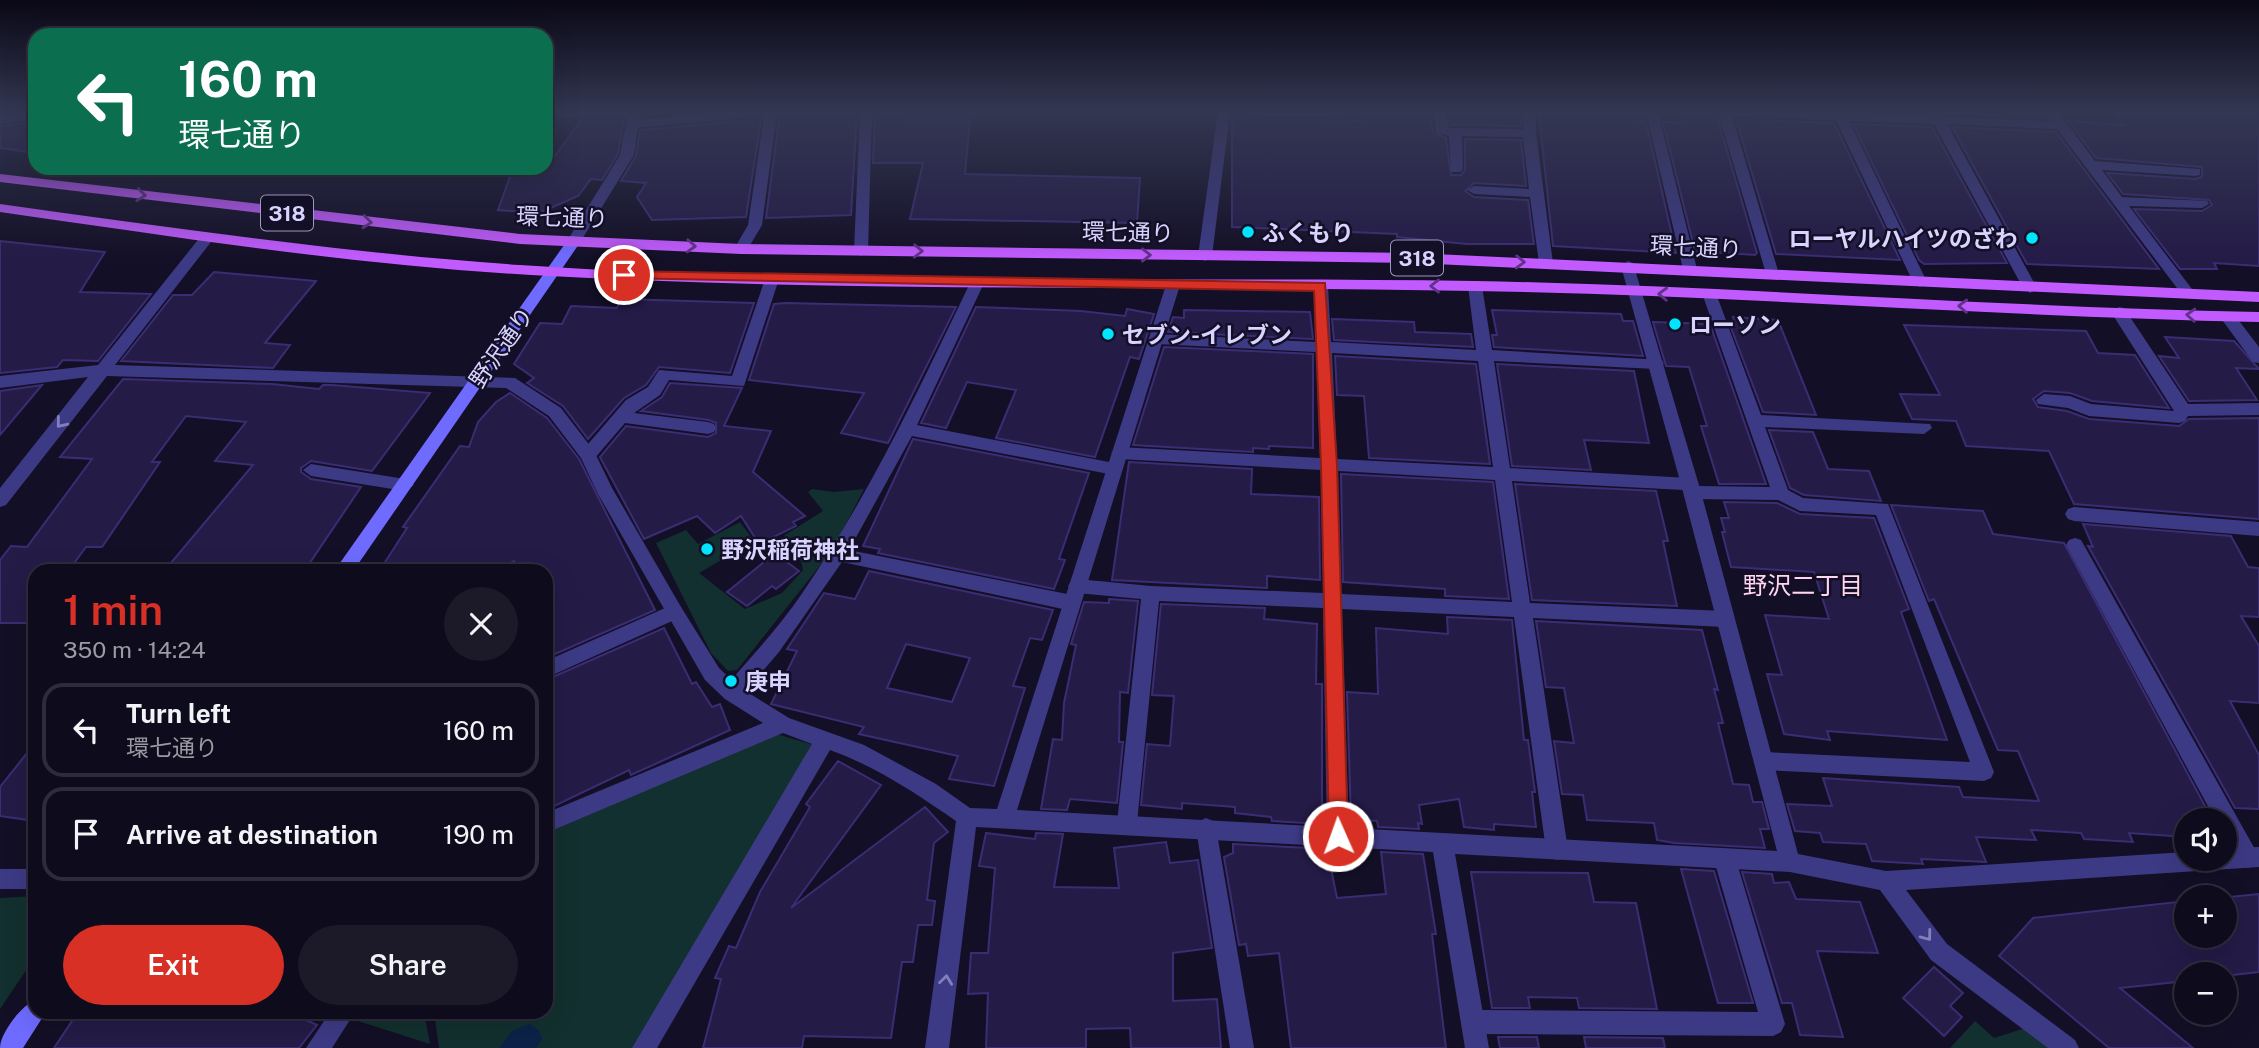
<!DOCTYPE html>
<html lang="en">
<head>
<meta charset="utf-8">
<style>
	body { margin:0; font-family:"Public Sans","Noto Sans JP",sans-serif; background:#1c1929; color:#f1f3f6; height:100vh; display:flex; flex-direction:column; font-size:26px; white-space:nowrap }
	* { box-sizing:border-box; margin:0 }
	p { font-size:23px; color:#9b9ba3 }
	.icon { flex:none; width:38px; height:38px; fill:none; stroke:currentColor; stroke-width:2; stroke-linecap:round; stroke-linejoin:round }
	.map { position:relative; flex:1; overflow:hidden }
	.panel { position:absolute; left:28px; top:564px; width:525px; height:455px; display:flex; flex-direction:column; background:#0e0b1c; border-radius:21px; box-shadow:0 7px 28px #0002,0 0 0 2px #2e2b3b }
	.panel>* { flex:none }
	.hud { position:absolute; left:28px; top:28px; width:525px; height:147px; border-radius:21px; box-shadow:0 7px 28px #0002,0 0 0 2px #2e2b3b; background:#0b6e4f; color:#fff; overflow:hidden }
	.controls { position:absolute; left:2174px; top:808px; display:grid; gap:14px }
	.controls a { display:grid; place-items:center; width:63px; height:63px; border-radius:50%; background:#0e0b1c; box-shadow:0 7px 28px #0002,0 0 0 2px #2e2b3b; font-size:35px }
	.pin { position:absolute; display:grid; place-items:center; width:60px; height:60px; color:#fff; margin:-30px; border:4px solid #fff; border-radius:50%; box-shadow:0 2px 7px #0007 }
	.me { position:absolute; width:77px; margin:-38px; rotate:358deg; stroke-linejoin:round; filter:drop-shadow(0 0 5px #0008) }
	.turn { display:flex; align-items:center; gap:24px; height:147px; padding:0 35px; font-size:32px }
	.turn .icon { width:91px; height:91px; stroke-width:2.5 }
	.turn b { display:block; font-size:49px; line-height:60px }
	.round { display:grid; place-items:center; flex:none; width:74px; height:74px; border-radius:37px; background:#1c1929 }
	.head { display:flex; align-items:center; justify-content:space-between; height:119px; padding:0 35px }
	h1 { font-size:42px; font-weight:600; line-height:52px; color:#d93025 }
	.primary-button { display:flex; gap:14px; margin-top:auto; padding:14px 35px }
	.primary-button a { flex:1; height:80px; border-radius:42px; background:#d93025; color:#fff; font-size:28px; font-weight:600; line-height:80px; text-align:center }
	.primary-button a+a { background:#1c1929; color:#f1f3f6 }
	ul { padding:0; list-style:none }
	li { display:flex; align-items:center; gap:21px; height:94px; margin:0 14px 10px; padding:0 21px; border:4px solid #2e2b3b; border-radius:21px }
	li div { flex:1 }
	li b { display:block; font-size:26px }
	li em { font-style:normal }
	.map>svg:first-child { display:block }
	.green { fill:#12302f }
	.water { fill:#0c2248 }
	.building { fill:#241b47; stroke:#3b2d73; stroke-width:2; fill-rule:evenodd }
	.lines { fill:none; stroke-linecap:round; stroke-linejoin:round }
	.lane { fill:#3d3a85; fill-rule:evenodd }
	.street { fill:#3d3a85; fill-rule:evenodd }
	.secondary { fill:#6f6bff; fill-rule:evenodd }
	.primary { fill:#c25bff; fill-rule:evenodd }
	.oneway { stroke:#623188 }
	.oneway2 { stroke:#837fbc }
	.route { fill:#d93025; stroke:#8d1f18; stroke-width:2 }
	.poi-dot { fill:#00e5ff; stroke:#130f26; stroke-width:2.5 }
	.labels { text-anchor:middle; dominant-baseline:central; stroke-width:5; stroke-linejoin:round; paint-order:stroke }
	.shield { fill:#130f26; stroke:#9e99be; stroke-width:2 }
	.shield-label { font-size:21px; font-weight:bold; fill:#d9d4ff }
	.street-label { font-size:23px; fill:#d9d4ff; stroke:#130f26 }
	.poi-label { font-size:23px; font-weight:bold; fill:#d9d4ff; stroke:#130f26; text-anchor:start }
	.neighbourhood-label { font-size:24px; fill:#ffd6f0; stroke:#130f26 }
</style>
</head>
<body>
<div class="map">
<svg width="2259" height="1048" viewBox="0 0 2259 1048">
	<rect width="100%" height="100%" fill="#130f26"/>
	<!-- green -->
	<g class="green">
		<path d="M812,489L834,492L864,489L834,548L737,670L728,671L711,653L656,543L686,530L698,544L740,522L754,541L699,573L745,609L782,593L803,570L801,561L781,541L785,535L823,511L808,492Z"/>
		<path d="M776,734L814,745L635,1048H439L434,1012H546V831Z"/>
		<path d="M35,896V957L0,1009V898Z"/>
		<path d="M366,1012H424L430,1044L358,1021Z"/>
		<path d="M1975,1021L1994,1038L2025,1028L2052,1048H1950Z"/>
	</g>
	<!-- water -->
	<path class="water" d="M529,1024L539,1030L542,1039L536,1048H499L512,1031Z"/>
	<!-- building -->
	<g class="building">
		<path d="M780,112H857L851,215L766,218Z"/>
		<path d="M1364,112H1430L1433,132L1446,138L1451,175H1461L1465,170V139L1521,140L1526,186L1474,183L1465,191L1474,197L1528,200L1534,244H1467L1397,237V234L1232,227V118L1365,121Z"/>
		<path d="M1489,112L1521,113V126L1451,125L1448,113L1489,117Z"/>
		<path d="M1587,112H1632L1634,121L1646,122L1676,253L1553,246L1539,114L1588,115Z"/>
		<path d="M1900,112H2042L2046,118Z"/>
		<path d="M2114,112H2259V266L2214,263L2217,269H2180L2134,209L2202,211L2212,205L2209,200L2123,194L2107,173L2195,179L2202,177V167L2096,158L2068,121L2124,125Z"/>
		<path d="M1682,114L1717,117L1757,253L1755,255L1695,251L1663,122L1683,123Z"/>
		<path d="M875,116H906V120H970L965,174L1140,178L1137,223L910,219L923,163H873Z"/>
		<path d="M761,119L746,217L652,220L637,197L646,183L621,181L636,156L640,130Z"/>
		<path d="M1736,119L1834,123L1900,260L1776,254Z"/>
		<path d="M581,120H624L618,154L602,180L591,179L578,196L539,213L498,210L513,168H546Z"/>
		<path d="M35,122V153L0,148V126Z"/>
		<path d="M1853,124L1932,127L2007,263L1924,264L1919,260Z"/>
		<path d="M1952,127L2056,132L2159,269L2027,264Z"/>
		<path d="M0,241L105,252L80,292L151,294L98,361L63,360L57,367L0,373Z"/>
		<path d="M214,272L316,281L265,343L290,345L273,368L121,361L173,295H192Z"/>
		<path d="M621,299L754,303L730,373L659,367L646,385L624,398L588,439L563,406L527,383L534,378L514,364L540,323L562,324L571,306L617,308Z"/>
		<path d="M786,303L956,307L888,443L841,433L864,393L749,380L774,304Z"/>
		<path d="M976,307L1081,311L1125,316L1127,309L1154,314L1139,359L1130,357L1095,457L996,438L1016,390L967,382L946,428L921,423Z"/>
		<path d="M1184,310L1310,312L1313,339L1168,332L1173,317L1184,318Z"/>
		<path d="M1492,310L1621,314L1623,321H1633L1643,356L1494,347L1492,335H1497Z"/>
		<path d="M1733,317L1778,320L1816,415L1763,412L1730,325H1735Z"/>
		<path d="M1332,319L1414,322L1415,332L1471,334L1473,347L1334,340Z"/>
		<path d="M1653,322L1710,324L1766,484H1719L1701,426H1707L1689,367L1666,366Z"/>
		<path d="M1904,325L2086,331L2098,353L2135,355L2169,408L2092,401L2070,393L2044,391L2033,399L2038,407L2067,411L2089,419L2179,426L2189,419L2259,418V519L2074,504L2049,451L1966,446L1956,421L1912,419L1900,394L1940,395Z"/>
		<path d="M2165,337L2234,341L2259,369L2236,368L2257,400L2189,401L2159,356L2179,358Z"/>
		<path d="M1164,347L1313,354V448L1269,446V449L1253,448V452L1133,445Z"/>
		<path d="M1335,356L1476,364L1490,464L1369,458L1364,396L1337,395Z"/>
		<path d="M1497,364L1634,371L1649,443L1584,440L1591,470L1512,466Z"/>
		<path d="M123,379L272,384L319,389L323,385H332L430,393L372,471L311,461L301,468V472L311,479L361,487L305,570H165L253,465L215,461L246,422L186,416L152,462H160L102,547H86L69,570H35V623H0V560L11,546L27,547L92,459L60,457Z"/>
		<path d="M670,383L742,388L724,426L771,431L753,472L805,516L793,522L796,526L759,544L741,516L715,533L697,516L644,539L600,457L626,426L708,437L716,433V423L709,420L641,411L662,397Z"/>
		<path d="M42,385L0,435V391Z"/>
		<path d="M510,393L547,418L579,459L655,610L546,658V570H518L514,561L495,570H380L407,528L403,527L460,446L469,447L478,422L496,402Z"/>
		<path d="M1769,430L1813,432L1828,469L1869,471L1881,501L1804,495L1790,488Z"/>
		<path d="M913,439L1089,473L1059,559L1065,560L1054,589L878,553L880,549L863,546Z"/>
		<path d="M1129,462L1252,469L1251,494L1319,497L1320,580L1267,576V588L1112,580Z"/>
		<path d="M1341,474L1493,482L1509,599L1445,596V589L1343,582Z"/>
		<path d="M1515,484L1656,491L1668,541H1663L1677,606L1532,600Z"/>
		<path d="M1724,502L1777,503L1800,514L1874,518L1909,609L1901,612L1947,740L1827,731L1830,740L1784,734L1767,674L1782,675L1765,615L1829,619L1814,572L1731,567L1722,532H1725L1721,518H1729Z"/>
		<path d="M1891,505L1983,511L1993,534L2064,543L2213,821H2186V837L2129,833L2133,842L2084,839L2081,833L2031,830L2036,840L1976,837L1986,862L1921,859L1923,864L1872,861L1866,844L1823,842L1820,833L1795,831L1787,804L1832,806L1823,778L1959,787L1963,797L2039,801L2018,751L1998,750L1934,599L1929,601Z"/>
		<path d="M2083,524L2231,536L2248,567L2259,568V617L2241,616L2259,646V703L2230,701L2259,755V809L2235,808L2088,546L2093,547Z"/>
		<path d="M775,553L799,571L776,589L772,586L747,606L727,592Z"/>
		<path d="M869,571L1053,610L1042,640L1030,638L1013,686L1025,688L994,786L949,779L958,756L859,734L864,727L771,704L797,651L787,649L824,593L855,599ZM906,644L970,658L952,702L887,688Z"/>
		<path d="M1109,599L1138,601L1128,693L1120,692L1119,742H1123L1117,803L1070,799L1067,810L1041,809L1053,739L1062,740L1064,703L1076,645L1071,644L1084,602L1109,603Z"/>
		<path d="M1161,604L1265,608L1264,619L1317,624L1316,684H1322V824L1272,821L1271,817L1235,813V807L1182,803V809L1141,805L1147,744L1170,746L1174,696L1152,695Z"/>
		<path d="M1447,617L1512,620L1524,740H1528L1535,792H1532L1536,827L1494,824V830L1464,827L1459,799L1419,805L1422,824L1418,823L1419,829L1378,827L1377,821L1351,819L1347,692L1378,694L1376,628L1448,634Z"/>
		<path d="M1536,621L1702,630L1718,690L1714,689L1723,723H1718L1733,784L1749,785L1753,802H1762L1769,829H1760L1765,848L1674,843L1657,840L1654,823L1587,820L1583,795L1562,794L1554,741L1574,743L1564,688L1546,687Z"/>
		<path d="M664,628L692,684L696,682L712,707L720,704L730,730L631,775L629,770L546,810V680Z"/>
		<path d="M35,743V821L0,816V787Z"/>
		<path d="M838,761L881,785L791,908L925,807L948,832L934,843L927,900L935,901L932,925H918L913,962H902L891,1038L804,1036L802,1048H703L721,979L715,978L729,946L736,948L760,892L810,807L806,804Z"/>
		<path d="M986,833L1035,839L1036,833L1063,834L1054,887L1119,888L1114,848L1166,842L1170,863L1198,860L1212,948L1173,953V1001L1217,999L1221,1048H1131L1130,1028L1086,1029V1048H986L988,993L968,994L971,953H988L995,868L979,866Z"/>
		<path d="M1233,844L1327,849L1337,898L1386,894L1381,852L1423,854L1436,934H1432L1446,1048H1291L1279,953L1248,956L1246,944L1239,945L1224,857L1233,853Z"/>
		<path d="M1681,869L1714,871L1753,1003H1718Z"/>
		<path d="M1471,872L1588,873L1594,902L1636,903L1657,1009L1579,1008L1577,998L1528,997L1530,1008H1492Z"/>
		<path d="M1742,872L1772,874L1774,883L1789,882L1796,899L1860,902L1878,953L1817,951L1843,1037L1800,1035L1792,1003H1782Z"/>
		<path d="M2259,894V972L2224,976L2186,975V981L2120,988L2193,1048H2109L1999,956L2033,918L2186,901V936H2224V898H2220Z"/>
		<path d="M1934,967L1963,993L1950,1006L1962,1017L1944,1036L1903,998Z"/>
		<path d="M78,1012H288L317,1025L299,1048H54Z"/>
		<path d="M1498,1037H1537L1539,1048H1500Z"/>
		<path d="M1584,1037L1663,1038L1665,1048H1586Z"/>
	</g>
	<g class="lines">
		<!-- lane -->
		<g class="lane">
			<path d="M546,112H640V113L634,117L546,118Z"/>
			<path d="M725,112H777L762,225L746,252L741,254L734,249L748,225L764,116L634,128L628,124L634,120Z"/>
			<path d="M860,112H872L868,251L861,256L854,251Z"/>
			<path d="M1242,112H1344L1338,116H1248Z"/>
			<path d="M1433,112H1445L1449,128L1523,129L1524,112H1536V133L1553,263L1551,266L1546,268L1539,263L1530,197L1474,194L1467,190L1474,186L1529,189L1523,137L1462,136L1463,169L1461,172H1451L1449,136L1436,132Z"/>
			<path d="M1646,112H1658L1697,269L1695,272H1685L1683,269Z"/>
			<path d="M1718,112H1833L2051,121L2045,112H2058L2095,161L2200,169V175L2195,176L2102,170L2122,197L2207,201L2209,204L2202,208L2129,206L2195,293L2188,298L2183,296L2057,129L1947,124L2037,288L2030,293L2023,288L1934,124L1849,121L1927,282L1920,287L1913,282L1836,120L1732,116L1779,274L1777,277H1767Z"/>
			<path d="M772,274L779,279L744,386L669,380L660,395L634,413L708,422L714,424L716,428L714,432L708,434L625,423L594,459H582L580,455L582,451L626,400L648,387L659,370L732,376L765,279Z"/>
			<path d="M978,276L985,281L917,425L1114,463L1122,469L1114,475L912,436L849,550L1072,595L1079,598L1081,603L1079,608L1072,611L842,562L779,652L739,699L732,701L725,699L722,693L725,687C752,656 780,626 803,592C870,494 920,387 971,281Z"/>
			<path d="M1321,281L1328,286L1331,342L1476,350L1468,286L1475,281L1482,286L1492,350L1662,360L1664,364L1656,369L1494,361L1510,468L1689,478L1695,479L1697,486L1770,487L1703,296L1710,291L1717,296L1761,415L1930,424L1932,428L1924,434L1765,427L1788,490L1803,498L1888,504L1994,772L1991,778L1984,781L1765,770L1758,767L1755,761L1758,755L1765,752L1970,762L1876,515L1800,511L1778,500L1692,499L1686,497L1684,490L1512,481L1530,603L1725,611L1732,614L1734,619L1732,624L1725,627L1533,618L1568,850L1564,857L1557,860L1550,857L1546,850L1514,617L1342,609L1349,836L1345,843L1338,846L1331,843L1327,836L1323,608L1159,601L1137,823L1134,830L1127,833L1120,830L1117,823L1141,599L1077,593L1071,591L1068,586L1071,581L1077,579L1151,586L1323,593L1321,470L1119,459L1111,453L1119,447L1320,458L1316,352L1156,344L1148,339L1156,334L1316,342L1314,286ZM1332,353L1478,361L1493,467L1337,459ZM1338,471L1495,480L1512,602L1341,594Z"/>
			<path d="M2119,307L2124,308L2188,404L2259,403V415L2188,416L2185,421L2179,423L2089,416L2068,408L2038,404L2036,400L2044,394L2070,396L2091,404L2174,411L2111,312Z"/>
			<path d="M2228,312L2233,313L2259,347V363L2253,362L2220,317Z"/>
			<path d="M311,464L405,479L414,485L405,491L311,476L303,470Z"/>
			<path d="M2074,507L2259,522V536L2074,521L2068,519L2065,514L2068,509Z"/>
			<path d="M2075,538L2081,540L2256,851L2259,858L2256,865L2248,868L2240,865L2224,835V821H2216L2066,545L2069,540Z"/>
			<path d="M674,604L681,607L683,612L681,617L546,678V661Z"/>
			<path d="M1206,818L1213,821L1216,828L1254,1048H1230L1196,828L1199,821Z"/>
			<path d="M1725,850L1733,853L1736,860L1785,1024L1781,1032L1773,1036L1473,1034L1465,1030L1461,1022L1465,1014L1473,1010L1758,1012L1714,860L1717,853Z"/>
		</g>
		<!-- street -->
		<g class="street">
			<path d="M35,112V119L0,124V116Z"/>
			<path d="M628,112H640L634,155L579,244H569L567,241L620,155Z"/>
			<path d="M1218,112H1230L1212,256L1205,261L1198,256Z"/>
			<path d="M206,234L213,239L211,242L115,365L515,378L561,408L594,451L612,488L681,607L719,668L739,687L789,718L864,745L936,784L970,808L997,809L1166,285L1168,282H1178L1180,285L1017,810L1777,851L1683,492L1621,266L1628,261L1633,263L1701,492L1798,854L1886,871L2186,852V859H2224V849L2259,847V867L1906,890L1947,944L2075,1040L2079,1048H2048L1931,960L1880,890L1790,872L1455,854L1489,1048H1465L1433,852L976,827L949,1048H925L956,821C917,794 875,766 830,750L657,1048H632L812,744L783,733L546,833V813L763,723L725,699L705,680L598,494L581,458L549,416L506,388L107,376L6,505L0,507V488L88,377L0,388V376L98,365L201,236Z"/>
			<rect x="0" y="869" width="35" height="20"/>
			<path d="M330,1012H355L332,1048H306Z"/>
		</g>
		<!-- secondary -->
		<g class="secondary">
			<path d="M574,236L581,241L579,244L354,570H335L569,238Z"/>
			<path d="M35,1000V1012H46L23,1048H0C0,1033 22,1005 35,1000Z"/>
		</g>
		<!-- primary -->
		<g class="primary">
			<path d="M0,174L520,234L741,244L1413,253L2259,292V302L1413,263L741,254L520,244L0,182Z"/>
			<path d="M0,204C173,228 345,253 520,265C837,287 1157,276 1475,281C1736,286 1997,307 2259,312V322C1997,317 1736,295 1475,291C1160,285 845,293 531,275C353,265 176,237 0,212Z"/>
		</g>
	</g>
	<!-- one-way arrows -->
	<defs><path id="oneway-chevron" d="M-2-3.5L2.5 0L-2 3.5" fill="none" stroke-width="1.6" stroke-linecap="round" stroke-linejoin="round" transform="scale(1.75)"/></defs>
	<g class="oneway">
		<use href="#oneway-chevron" transform="translate(141 195) rotate(7)"/>
		<use href="#oneway-chevron" transform="translate(367 222) rotate(6)"/>
		<use href="#oneway-chevron" transform="translate(691 246) rotate(3)"/>
		<use href="#oneway-chevron" transform="translate(918 251) rotate(1)"/>
		<use href="#oneway-chevron" transform="translate(1146 255) rotate(1)"/>
		<use href="#oneway-chevron" transform="translate(1520 262) rotate(2)"/>
		<use href="#oneway-chevron" transform="translate(1435 286) rotate(-180)"/>
		<use href="#oneway-chevron" transform="translate(1663 294) rotate(-178)"/>
		<use href="#oneway-chevron" transform="translate(1963 306) rotate(-178)"/>
		<use href="#oneway-chevron" transform="translate(2191 315) rotate(-177)"/>
	</g>
	<g class="oneway2">
		<use href="#oneway-chevron" transform="translate(61 423) rotate(129)"/>
		<use href="#oneway-chevron" transform="translate(1927 936) rotate(53)"/>
		<use href="#oneway-chevron" transform="translate(946 980) rotate(-83)"/>
	</g>
	<!-- sky -->
	<linearGradient id="sky" x2="0" y2="1"><stop stop-color="#0a0815"/><stop offset="0.43" stop-color="#333752"/><stop offset="1" stop-color="#333752" stop-opacity="0"/></linearGradient>
	<rect width="2259" height="259" fill="url(#sky)"/>
	<!-- route -->
	<path class="route" d="M624,271L1325,283L1337,465L1348,836L1345,842L1338,845L1332,842L1329,836L1321,465L1314,291L619,278V272Z"/>
	<!-- markers -->
	<g class="poi-dot">
		<circle cx="1248" cy="232" r="7"/>
		<circle cx="2032" cy="238" r="7"/>
		<circle cx="1675" cy="324" r="7"/>
		<circle cx="1108" cy="334" r="7"/>
		<circle cx="707" cy="549" r="7"/>
		<circle cx="731" cy="681" r="7"/>
	</g>
	<g class="labels">
		<!-- shield labels -->
		<g class="shield">
			<rect x="261" y="195.5" width="52" height="35" rx="5"/>
			<rect x="1391" y="240.5" width="52" height="35" rx="5"/>
		</g>
		<g class="shield-label">
			<text x="287" y="213">318</text>
			<text x="1417" y="258">318</text>
		</g>
		<!-- street labels -->
		<g class="street-label">
			<text transform="translate(562 217) rotate(2)">環七通り</text>
			<text transform="translate(1128 232) rotate(1)">環七通り</text>
			<text transform="translate(1696 247) rotate(3)">環七通り</text>
			<text transform="translate(501 347) rotate(-55)">野沢通り</text>
		</g>
		<!-- poi labels -->
		<g class="poi-label">
			<text x="1262" y="232">ふくもり</text>
			<text x="2018" y="238" text-anchor="end">ローヤルハイツのざわ</text>
			<text x="1689" y="324">ローソン</text>
			<text x="1122" y="334">セブン-イレブン</text>
			<text x="721" y="549">野沢稲荷神社</text>
			<text x="745" y="681">庚申</text>
		</g>
		<!-- neighbourhood labels -->
		<g class="neighbourhood-label">
			<text x="1803" y="585">野沢二丁目</text>
		</g>
	</g>
</svg>
<div class="controls">
<a><svg class="icon" aria-label="sound" viewBox="0 0 24 24"><path d="M4 9h4l5-4v14l-5-4H4zM17 9q2 3 0 6"/></svg></a>
<a>+</a>
<a>−</a>
</div>
<div class="pin" style="left:624px;top:275px;background:#d93025"><svg class="icon" aria-label="arrive" viewBox="0 0 24 24"><path d="M6 21V4h12l-3 4 3 4H6"/></svg></div>
<svg class="me" style="left:1338px;top:836px" viewBox="-20 -20 40 40"><circle r="17" fill="#d93025" stroke="#fff" stroke-width="3"/><path d="M0-11L8 9 0 5-8 9z" fill="#fff"/></svg>
<div class="hud">
<div class="turn"><svg class="icon" aria-label="left" viewBox="0 0 24 24"><path d="M17 20v-9H6M10 6l-5 5 5 5"/></svg><div><b>160 m</b>環七通り</div></div>
</div>
<section class="panel">
<div class="head"><div><h1>1 min</h1><p>350 m · 14:24</p></div><a class="round"><svg class="icon" aria-label="close" viewBox="0 0 24 24"><path d="M6 6l12 12M18 6L6 18"/></svg></a></div>
<ul>
<li><svg class="icon" aria-label="left" viewBox="0 0 24 24"><path d="M17 20v-9H6M10 6l-5 5 5 5"/></svg><div><b>Turn left</b><p>環七通り</p></div><em>160 m</em></li>
<li><svg class="icon" aria-label="arrive" viewBox="0 0 24 24"><path d="M6 21V4h12l-3 4 3 4H6"/></svg><div><b>Arrive at destination</b></div><em>190 m</em></li>
</ul>
<div class="primary-button"><a>Exit</a><a>Share</a></div>
</section>
</div>
</body>
</html>
